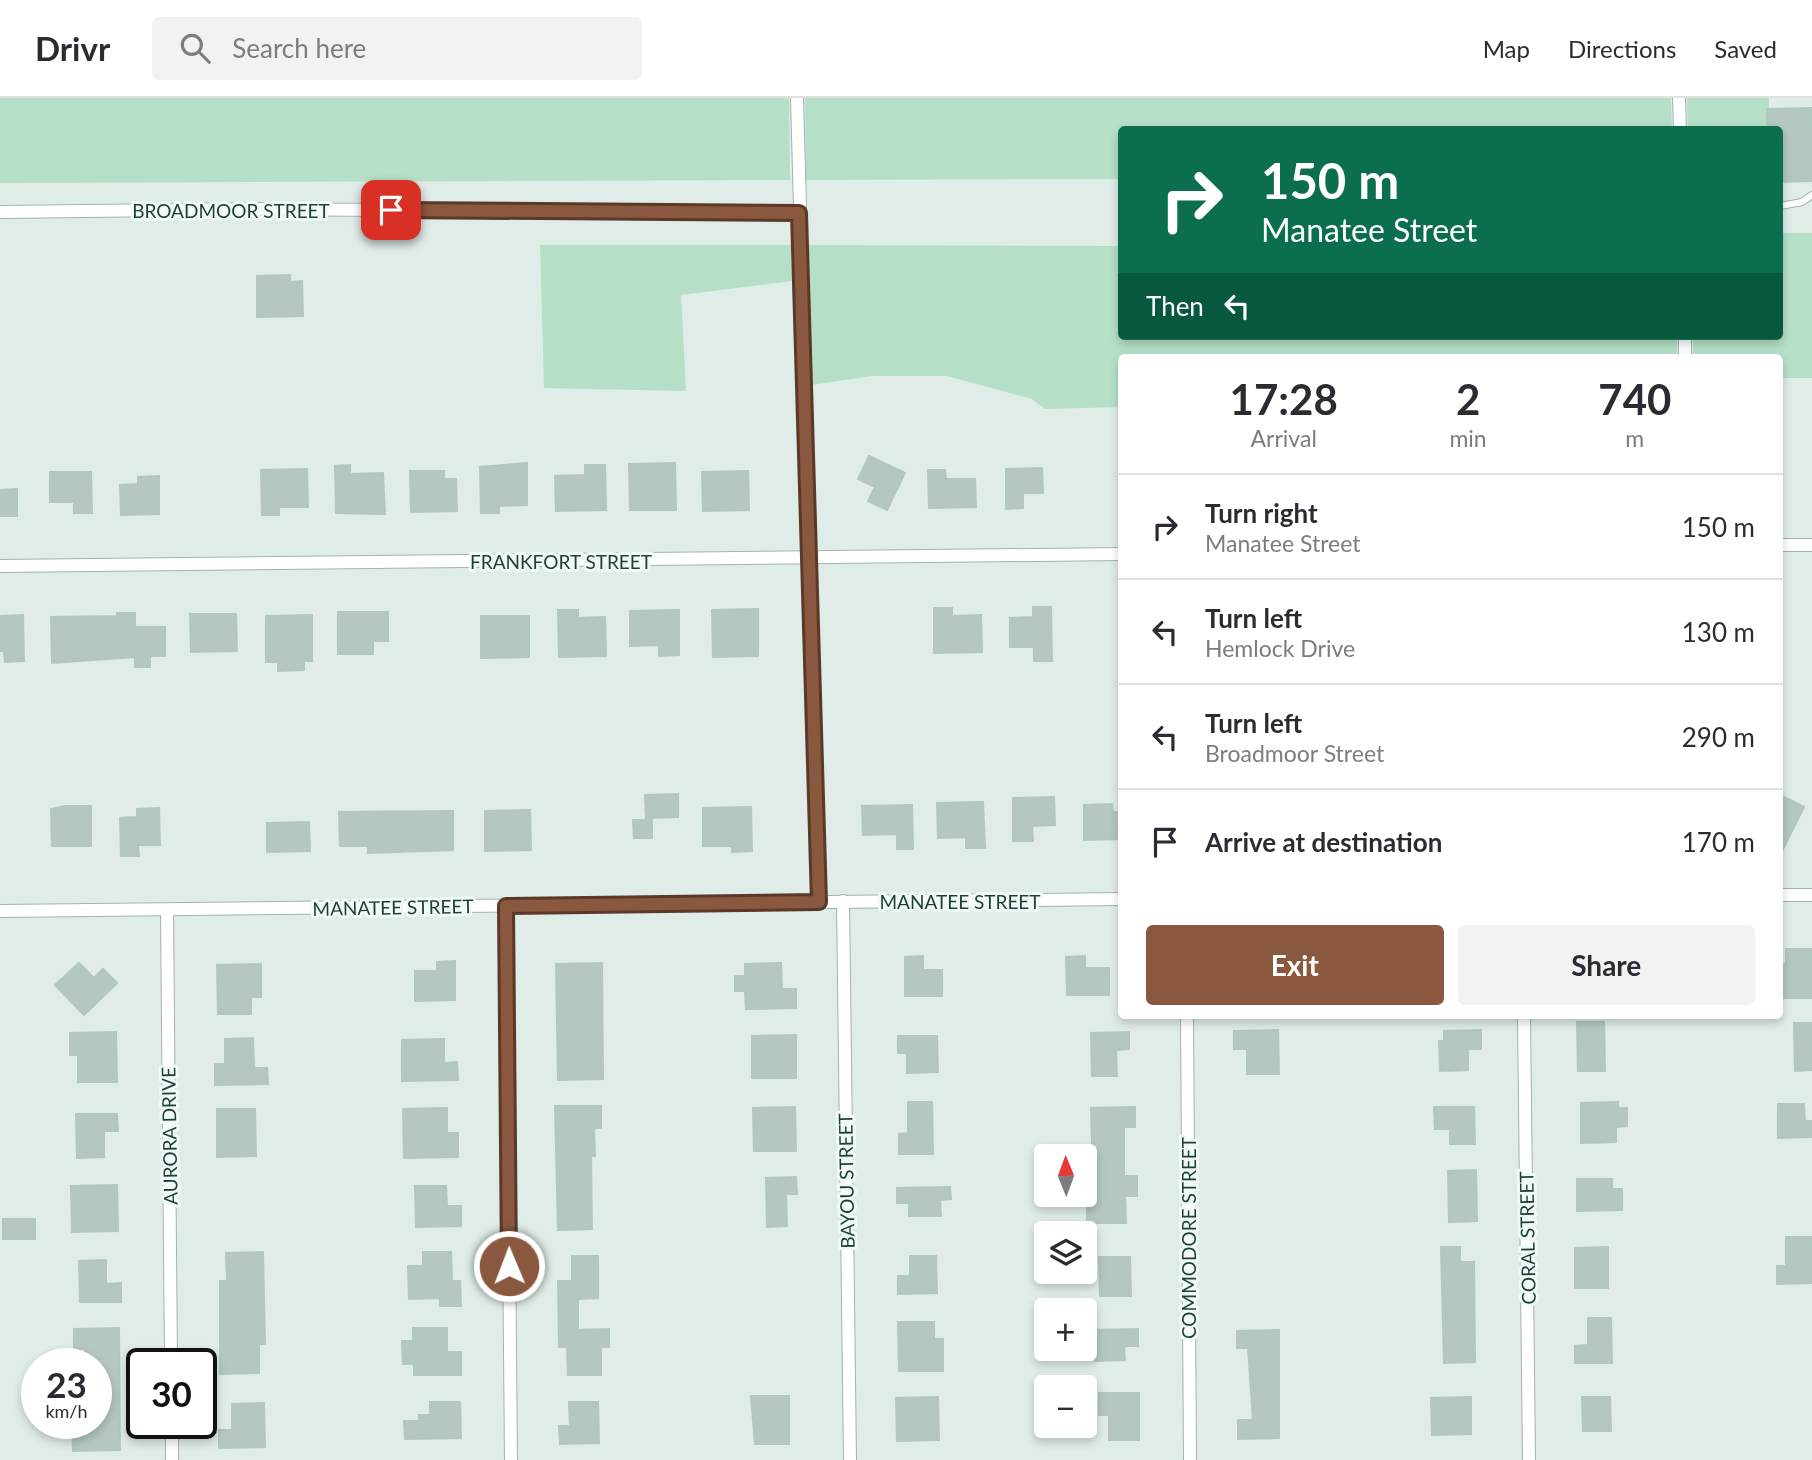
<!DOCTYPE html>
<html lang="en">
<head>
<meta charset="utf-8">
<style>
	body { margin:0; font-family:Lato,sans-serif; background:#f2f2f3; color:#2b2b33; height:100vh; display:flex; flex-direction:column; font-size:26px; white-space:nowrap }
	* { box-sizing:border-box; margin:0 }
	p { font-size:23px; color:#7c7c81 }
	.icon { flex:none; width:38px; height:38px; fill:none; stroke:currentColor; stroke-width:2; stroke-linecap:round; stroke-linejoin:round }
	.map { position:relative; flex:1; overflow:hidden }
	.sheet { position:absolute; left:1118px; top:256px; width:665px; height:665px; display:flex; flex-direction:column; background:#fff; border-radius:7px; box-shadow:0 4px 10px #0003 }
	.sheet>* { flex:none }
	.hud { position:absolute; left:1118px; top:28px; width:665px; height:214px; border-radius:7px; box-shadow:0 4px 10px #0003; background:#0b6e4f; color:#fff; overflow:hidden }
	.needle { width:46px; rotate:359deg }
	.controls { position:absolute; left:1034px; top:1046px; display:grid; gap:14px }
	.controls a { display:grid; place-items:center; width:63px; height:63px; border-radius:7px; background:#fff; box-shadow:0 4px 10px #0003; font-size:35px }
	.speed { position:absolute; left:21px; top:1250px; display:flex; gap:14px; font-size:35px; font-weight:700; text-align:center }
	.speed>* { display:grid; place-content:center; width:91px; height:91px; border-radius:50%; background:#fff; box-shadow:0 4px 10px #0003; line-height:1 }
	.speed small { font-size:18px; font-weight:400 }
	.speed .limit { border:4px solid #111; border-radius:10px; background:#fff; color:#111 }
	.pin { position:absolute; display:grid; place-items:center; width:60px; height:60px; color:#fff; margin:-30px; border-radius:14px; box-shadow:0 4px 10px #0006 }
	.me { position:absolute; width:77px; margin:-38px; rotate:359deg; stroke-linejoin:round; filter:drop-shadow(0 0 5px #0008) }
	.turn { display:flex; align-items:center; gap:24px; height:147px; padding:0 28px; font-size:32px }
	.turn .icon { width:91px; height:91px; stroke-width:2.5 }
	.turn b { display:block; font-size:49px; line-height:60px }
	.then { display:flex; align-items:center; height:66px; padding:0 28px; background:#0003; gap:14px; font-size:26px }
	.eta { display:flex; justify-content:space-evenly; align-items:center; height:119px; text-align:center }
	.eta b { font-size:42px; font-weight:700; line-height:49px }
	.button { display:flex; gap:14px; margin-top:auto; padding:14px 28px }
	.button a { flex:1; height:80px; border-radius:7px; background:#8a583e; color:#fff; font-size:28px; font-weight:700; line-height:80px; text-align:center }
	.button a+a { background:#f2f2f3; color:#2b2b33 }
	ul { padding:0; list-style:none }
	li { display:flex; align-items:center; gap:21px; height:105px; padding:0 28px; border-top:2px solid #e1e1e2 }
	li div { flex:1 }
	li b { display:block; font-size:26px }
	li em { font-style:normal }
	header { display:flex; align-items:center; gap:42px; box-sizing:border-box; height:98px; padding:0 35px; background:#fff; border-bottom:2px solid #e1e1e2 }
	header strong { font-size:33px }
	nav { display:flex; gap:38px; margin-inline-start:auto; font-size:24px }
	.search { width:490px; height:63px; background:#f2f2f3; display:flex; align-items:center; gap:18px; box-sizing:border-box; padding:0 24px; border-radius:7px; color:#7c7c81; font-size:26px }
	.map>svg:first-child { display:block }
	.green { fill:#b5e0c7 }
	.building { fill:#b4c7c2; stroke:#b1c7c1; stroke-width:2 }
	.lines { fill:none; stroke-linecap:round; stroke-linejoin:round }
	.lane-casing { stroke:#a1b4b0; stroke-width:8 }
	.street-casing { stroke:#a1b4b0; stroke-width:14 }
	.lane { stroke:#fff; stroke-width:6 }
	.street { stroke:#fff; stroke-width:12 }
	.route-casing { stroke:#5a3928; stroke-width:18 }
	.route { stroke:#8a583e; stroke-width:12 }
	.labels { text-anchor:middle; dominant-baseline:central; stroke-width:6; stroke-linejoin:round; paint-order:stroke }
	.street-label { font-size:19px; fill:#1e3e3a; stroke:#f0f9f5 }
</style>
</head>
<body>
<header>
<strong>Drivr</strong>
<div class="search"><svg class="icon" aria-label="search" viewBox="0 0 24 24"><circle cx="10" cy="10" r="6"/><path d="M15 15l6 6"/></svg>Search here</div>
<nav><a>Map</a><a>Directions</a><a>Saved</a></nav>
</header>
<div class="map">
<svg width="1812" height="1362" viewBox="0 0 1812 1362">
	<rect width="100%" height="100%" fill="#dfece8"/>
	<!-- green -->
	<g class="green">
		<path d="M0,0H789L790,82L0,85Z"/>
		<path d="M805,0H1671L1672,31L1122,32V81L806,82Z"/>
		<path d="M1687,0H1769V31H1688Z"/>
		<path d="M1780,135H1812V280H1780V259H1693V238H1780Z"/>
		<path d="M540,147H791L792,183L681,197L686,293L544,290Z"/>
		<path d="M807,147L1122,148V238H1677V259H1122V309L1045,311L1032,301L947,278H872L811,287Z"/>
	</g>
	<!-- building -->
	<g class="building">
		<path d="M1811,10L1812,83L1780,84V32H1767V11Z"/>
		<path d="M290,177V184L302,183L303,218L257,219V178Z"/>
		<path d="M869,358L905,375L887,412L868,403L875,389L858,381Z"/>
		<path d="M527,365V407L499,408V415H481L480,369Z"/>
		<path d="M675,365L676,412H630L629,366Z"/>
		<path d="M350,367V376L383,375L385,416L336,415L335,368Z"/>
		<path d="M585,367H605L606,412L556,413L555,378L585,377Z"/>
		<path d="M1042,370L1043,395H1023V410L1006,411V371Z"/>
		<path d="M307,371L308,409H279V417H262L261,372Z"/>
		<path d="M928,372H945L946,381H975L976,409L929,410Z"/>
		<path d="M410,373H444V381H456L457,413L411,414Z"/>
		<path d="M748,373L749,412L703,413L702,374Z"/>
		<path d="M50,374H91L92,415H74V404H50Z"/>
		<path d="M159,378V416L121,417L120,387L138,386V379Z"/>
		<path d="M17,391V418H0V392Z"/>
		<path d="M1033,509H1051L1052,563H1034V549H1010V520L1033,519Z"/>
		<path d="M934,510H952V518L981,517L982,554L934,555Z"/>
		<path d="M758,511V558L713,559L712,512Z"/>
		<path d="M558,512H578V520L605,519L606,558L559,559Z"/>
		<path d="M679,512V557L659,558V547L630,548V513Z"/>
		<path d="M338,514H388V543H373V556H338Z"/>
		<path d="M117,515H135V529H165V558H150V569H135V559L52,565L51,519L117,518Z"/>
		<path d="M190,516H236L237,553L191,554Z"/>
		<path d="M23,517L24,563L5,564L4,553H0V518Z"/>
		<path d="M312,517V563H304V572L278,573V564H266V518Z"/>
		<path d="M481,518H529V559L481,560Z"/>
		<path d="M678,696V719L646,720L645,697Z"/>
		<path d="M1780,697L1804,709L1780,757Z"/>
		<path d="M1054,699L1055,727L1032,728L1033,743H1013V700Z"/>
		<path d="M983,704L985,750H966V739L938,740L937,705Z"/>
		<path d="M1112,706L1113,714H1122V741L1084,742V707Z"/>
		<path d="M912,707L913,751H897V736L863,737L862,708Z"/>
		<path d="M65,708H91V748H52L51,711Z"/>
		<path d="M751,709L752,753L732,754V748H703V710Z"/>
		<path d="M159,710L160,747H138L139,758H121L120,720L137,719V711Z"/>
		<path d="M530,712L531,752L485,753V713Z"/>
		<path d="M453,713V752L368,755V748H340L339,714Z"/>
		<path d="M633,722H652V740H634Z"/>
		<path d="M309,724L310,753L267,754V725Z"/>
		<path d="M1786,851H1812V900H1780V866H1786Z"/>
		<path d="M923,858V872H942V898H905V859Z"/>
		<path d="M1085,858V870H1109V897H1067L1066,859Z"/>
		<path d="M455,863V902L415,903V873H437V864Z"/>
		<path d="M79,865L94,880L103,871L117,885L84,917L55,887Z"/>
		<path d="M602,865L603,981L558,982L556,866Z"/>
		<path d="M781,865L782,891H796V910L746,911L745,893H735V878H745V866Z"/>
		<path d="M261,866V899H251V916H218L217,867Z"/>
		<path d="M1577,924H1604L1605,973H1578Z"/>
		<path d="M1794,925H1812V972L1795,973Z"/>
		<path d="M1278,932L1279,976H1247V951H1234V933Z"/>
		<path d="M1481,932V951H1468V972L1440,973L1439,943H1444V933Z"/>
		<path d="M116,934L117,984H78V957H70V935Z"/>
		<path d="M1129,934V951L1116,952L1117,978H1092L1091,935Z"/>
		<path d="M796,937V980H752V938Z"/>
		<path d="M898,938H937L938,974L907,975V955H898Z"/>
		<path d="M253,940L254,970H267L268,986L215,987V966H225V941Z"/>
		<path d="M444,941V965L457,964L458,982L402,983V942Z"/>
		<path d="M908,1004H932L933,1056H899V1036L908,1035Z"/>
		<path d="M1618,1004V1010H1627V1028L1616,1029V1044L1581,1045V1005Z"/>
		<path d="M1778,1006H1804L1805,1023H1812V1039L1778,1040Z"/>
		<path d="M555,1008H601V1030H594L595,1058H591L592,1131L558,1132Z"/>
		<path d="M795,1009L796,1053H754L753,1010Z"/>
		<path d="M1135,1009V1029H1124V1078H1137V1098H1125L1126,1125H1087V1079H1093L1091,1010Z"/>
		<path d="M1434,1009H1474L1475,1046H1450V1031H1435Z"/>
		<path d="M447,1010V1035H458V1059L404,1060L403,1011Z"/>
		<path d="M217,1011H255L256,1058L217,1059Z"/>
		<path d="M76,1016H117L118,1033H104V1059L77,1060Z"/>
		<path d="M1476,1072L1477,1123L1449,1124L1448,1073Z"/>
		<path d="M796,1079L797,1096H786L787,1128L767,1129L766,1080Z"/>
		<path d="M1577,1081H1612V1091H1622V1112L1577,1113Z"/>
		<path d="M117,1087L118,1133L72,1134L71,1088Z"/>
		<path d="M415,1088H446L447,1108H461V1128L416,1129Z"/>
		<path d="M950,1089L951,1101L940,1102L941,1118H909V1105H897V1090Z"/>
		<rect x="3" y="1121" width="32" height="20"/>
		<path d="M1786,1139H1812V1185L1777,1186V1168H1786Z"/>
		<path d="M1441,1149H1460V1164H1474L1475,1264L1444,1265Z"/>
		<path d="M1608,1149V1190H1575V1150Z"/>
		<path d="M263,1154L265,1246H259V1275L220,1276V1183H227L226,1155Z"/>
		<path d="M423,1154H451L452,1183H460L461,1208H440V1200L409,1201L408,1168H423Z"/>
		<path d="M572,1158H598V1200L578,1201V1232L609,1231V1249H601V1277H568L567,1249H559L558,1183H572Z"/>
		<path d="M910,1158H936L937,1195L898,1196V1178H910Z"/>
		<path d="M1099,1159H1130L1131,1198H1100Z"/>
		<path d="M106,1162V1186L121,1185V1204H80L79,1163Z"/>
		<path d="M1588,1220H1611L1612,1265H1575V1248L1588,1247Z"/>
		<path d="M898,1224H934V1241H943V1273H899Z"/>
		<path d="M119,1230L120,1352L73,1353L72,1325H96V1265H85V1251H74V1231Z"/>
		<path d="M413,1230H447V1254H461V1277H414V1266H403L402,1243H413Z"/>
		<path d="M1138,1231V1248H1124L1125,1262L1095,1263L1094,1232Z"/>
		<path d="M1279,1232V1340L1238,1341V1322H1253L1248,1250H1237V1233Z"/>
		<path d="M1099,1295H1139V1342H1109V1317H1099Z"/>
		<path d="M751,1298H789V1346H755Z"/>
		<path d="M938,1299L939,1342L897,1343L896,1300Z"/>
		<path d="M1471,1299V1336L1432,1337L1431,1300Z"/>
		<path d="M1582,1299H1610L1611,1333H1583Z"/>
		<path d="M430,1304H460L461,1340L405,1341L404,1323H419V1317H430Z"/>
		<path d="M569,1304H598L599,1345L560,1346L559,1328H570Z"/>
		<path d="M264,1305L265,1349L219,1350V1332H232V1306Z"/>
	</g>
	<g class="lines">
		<defs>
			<path id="lane" d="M1780,108L1802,104L1812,97"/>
			<g id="street">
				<path d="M797,0L819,804"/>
				<path d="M1679,0L1680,32"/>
				<path d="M0,114L255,111L798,115"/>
				<path d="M1685,238V259"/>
				<path d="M1780,447H1812"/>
				<path d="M0,468L1122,456"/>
				<path d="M1780,797H1812"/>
				<path d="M843,803L850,1362"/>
				<path d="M506,808L511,1362"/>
				<path d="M167,812L171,1265"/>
				<path d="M0,813L1122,801"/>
				<path d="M1187,917L1190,1362"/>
				<path d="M1524,917L1529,1362"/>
				<path d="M172,1325V1362"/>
			</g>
		</defs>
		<!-- lane casing -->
		<use href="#lane" class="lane-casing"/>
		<!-- street casing -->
		<use href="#street" class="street-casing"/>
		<!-- lane -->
		<use href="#lane" class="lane"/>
		<!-- street -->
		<use href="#street" class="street"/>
	</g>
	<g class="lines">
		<defs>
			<path id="route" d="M391,112L799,115L819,804L506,808L509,1168"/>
		</defs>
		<!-- route casing -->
		<use href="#route" class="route-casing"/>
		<!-- route -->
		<use href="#route" class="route"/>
	</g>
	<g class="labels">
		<!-- street labels -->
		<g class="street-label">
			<text x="231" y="112">BROADMOOR STREET</text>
			<text x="561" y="463">FRANKFORT STREET</text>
			<text x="960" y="803">MANATEE STREET</text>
			<text transform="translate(393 809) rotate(-1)">MANATEE STREET</text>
			<text transform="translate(169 1038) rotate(-91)">AURORA DRIVE</text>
			<text transform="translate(846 1083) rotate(-91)">BAYOU STREET</text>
			<text transform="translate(1188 1140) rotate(-90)">COMMODORE STREET</text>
			<text transform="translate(1527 1140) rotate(-91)">CORAL STREET</text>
		</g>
	</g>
</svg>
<div class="controls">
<a><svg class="needle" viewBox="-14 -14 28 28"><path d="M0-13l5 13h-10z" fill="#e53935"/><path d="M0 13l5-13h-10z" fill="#7c7c81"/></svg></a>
<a><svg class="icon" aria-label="layers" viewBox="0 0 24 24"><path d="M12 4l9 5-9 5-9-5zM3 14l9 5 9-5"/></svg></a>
<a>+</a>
<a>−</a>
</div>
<div class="speed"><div>23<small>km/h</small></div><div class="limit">30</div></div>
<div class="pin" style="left:391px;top:112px;background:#d93025"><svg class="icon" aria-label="arrive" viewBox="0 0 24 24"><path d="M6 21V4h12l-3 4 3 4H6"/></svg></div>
<svg class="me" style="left:509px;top:1168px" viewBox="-20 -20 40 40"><circle r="17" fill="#8a583e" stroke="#fff" stroke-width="3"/><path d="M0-11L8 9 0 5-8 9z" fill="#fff"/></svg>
<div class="hud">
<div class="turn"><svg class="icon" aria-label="right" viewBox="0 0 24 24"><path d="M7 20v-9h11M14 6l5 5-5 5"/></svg><div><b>150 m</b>Manatee Street</div></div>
<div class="then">Then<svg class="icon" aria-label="left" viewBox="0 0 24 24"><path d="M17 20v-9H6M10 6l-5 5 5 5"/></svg></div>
</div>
<section class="sheet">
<div class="eta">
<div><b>17:28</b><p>Arrival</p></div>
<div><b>2</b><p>min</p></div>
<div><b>740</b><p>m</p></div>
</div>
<ul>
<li><svg class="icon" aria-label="right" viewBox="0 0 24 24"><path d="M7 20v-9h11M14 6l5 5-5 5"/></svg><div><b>Turn right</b><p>Manatee Street</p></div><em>150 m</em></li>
<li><svg class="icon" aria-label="left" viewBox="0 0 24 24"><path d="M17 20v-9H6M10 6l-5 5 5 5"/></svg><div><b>Turn left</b><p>Hemlock Drive</p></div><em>130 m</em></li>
<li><svg class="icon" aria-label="left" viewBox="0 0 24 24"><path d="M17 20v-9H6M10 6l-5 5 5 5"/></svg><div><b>Turn left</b><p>Broadmoor Street</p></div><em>290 m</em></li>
<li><svg class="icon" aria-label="arrive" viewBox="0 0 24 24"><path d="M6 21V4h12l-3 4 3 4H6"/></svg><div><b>Arrive at destination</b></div><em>170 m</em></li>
</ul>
<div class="button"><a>Exit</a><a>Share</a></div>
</section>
</div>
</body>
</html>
